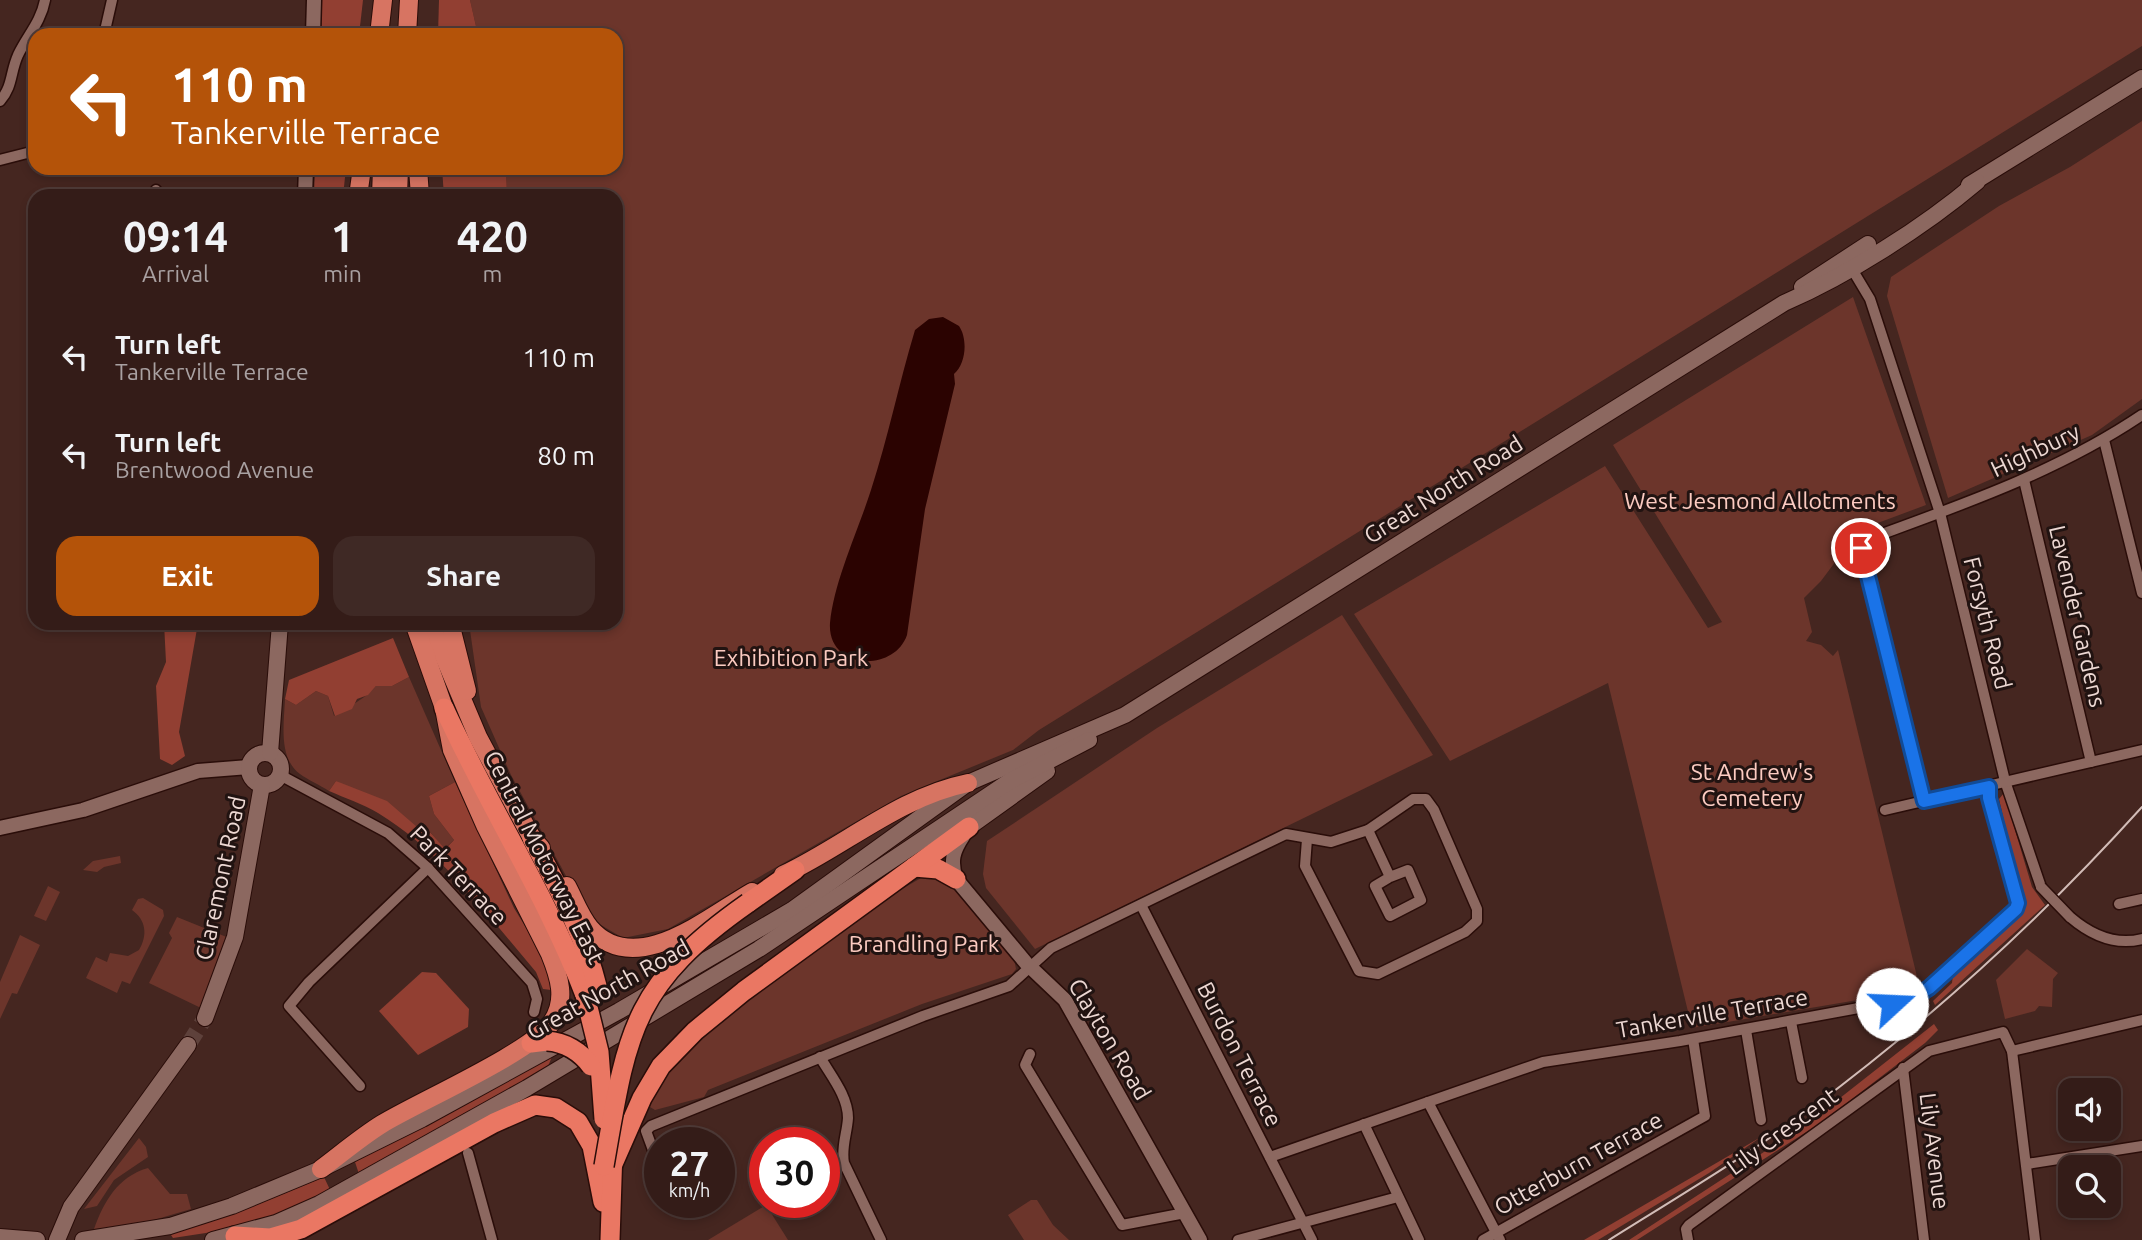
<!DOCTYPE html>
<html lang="en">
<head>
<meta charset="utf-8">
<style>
	body { margin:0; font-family:Ubuntu,sans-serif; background:#3f2925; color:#f1f3f6; height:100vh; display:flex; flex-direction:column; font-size:26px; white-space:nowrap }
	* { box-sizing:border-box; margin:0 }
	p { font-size:23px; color:#a9a1a2 }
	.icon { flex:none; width:38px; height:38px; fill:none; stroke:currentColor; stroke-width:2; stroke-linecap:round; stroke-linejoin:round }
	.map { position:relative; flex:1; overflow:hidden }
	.side { position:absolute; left:28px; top:189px; width:595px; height:441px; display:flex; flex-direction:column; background:#341c18; border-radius:21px; box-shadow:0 4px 10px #0003,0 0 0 2px #4e3a37 }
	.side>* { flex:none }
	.banner { position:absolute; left:28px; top:28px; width:595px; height:147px; border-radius:21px; box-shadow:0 4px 10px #0003,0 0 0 2px #4e3a37; background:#b45309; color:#fff; overflow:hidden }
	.controls { position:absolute; left:2058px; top:1078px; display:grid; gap:14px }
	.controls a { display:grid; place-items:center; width:63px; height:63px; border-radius:14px; background:#341c18; box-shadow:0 4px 10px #0003,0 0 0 2px #4e3a37; font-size:35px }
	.speed { position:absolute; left:644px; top:1127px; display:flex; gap:14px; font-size:35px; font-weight:700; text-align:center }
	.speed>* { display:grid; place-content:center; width:91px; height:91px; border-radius:50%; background:#341c18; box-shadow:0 4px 10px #0003,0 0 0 2px #4e3a37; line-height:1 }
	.speed small { font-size:18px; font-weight:400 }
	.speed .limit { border:10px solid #d22; background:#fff; color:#111 }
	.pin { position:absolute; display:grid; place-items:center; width:60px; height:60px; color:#fff; margin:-30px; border:4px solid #fff; border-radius:50%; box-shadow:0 2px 7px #0007 }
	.me { position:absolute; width:77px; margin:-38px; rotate:70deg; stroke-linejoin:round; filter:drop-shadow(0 0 5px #0008) }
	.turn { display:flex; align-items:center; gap:24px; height:147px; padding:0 28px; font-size:32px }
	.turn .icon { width:91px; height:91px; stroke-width:2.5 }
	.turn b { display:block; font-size:49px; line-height:60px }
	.eta { display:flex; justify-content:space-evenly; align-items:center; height:119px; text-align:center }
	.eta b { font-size:42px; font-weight:600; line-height:49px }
	.action { display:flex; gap:14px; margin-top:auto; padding:14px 28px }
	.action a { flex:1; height:80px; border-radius:21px; background:#b45309; color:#fff; font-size:28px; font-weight:600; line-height:80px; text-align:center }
	.action a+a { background:#3f2925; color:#f1f3f6 }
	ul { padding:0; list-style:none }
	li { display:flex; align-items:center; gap:21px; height:98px; padding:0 28px }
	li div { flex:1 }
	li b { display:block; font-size:26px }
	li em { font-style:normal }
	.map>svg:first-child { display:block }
	.green { fill:#6c352b }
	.forest { fill:#923f32 }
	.water { fill:#2b0301 }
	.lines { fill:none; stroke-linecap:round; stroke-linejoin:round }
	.secondary-tunnel { stroke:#5e413b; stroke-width:16; stroke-dasharray:16 8; stroke-linecap:butt }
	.minor-casing { stroke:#2a0d09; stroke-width:13 }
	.tertiary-casing { stroke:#2a0d09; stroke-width:17 }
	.secondary-casing { stroke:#2a0d09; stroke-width:18 }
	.trunk-casing { stroke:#2a0d09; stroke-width:20 }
	.motorway-casing { stroke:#2a0d09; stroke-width:22 }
	.minor { stroke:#8c6860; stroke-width:10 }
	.tertiary { stroke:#8c6860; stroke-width:14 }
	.secondary { stroke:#8c6860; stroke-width:16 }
	.trunk { stroke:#d77462; stroke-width:18 }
	.motorway { stroke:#ea7763; stroke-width:19 }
	.tram { stroke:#d2bcb7; stroke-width:2 }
	.minor-bridge-casing { stroke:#2a0d09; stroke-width:13; stroke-linecap:butt }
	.motorway-bridge-casing { stroke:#2a0d09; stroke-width:22; stroke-linecap:butt }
	.minor-bridge { stroke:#8c6860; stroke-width:10 }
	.motorway-bridge { stroke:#ea7763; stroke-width:19 }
	.route-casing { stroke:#114b97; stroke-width:18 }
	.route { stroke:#1a73e8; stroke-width:12 }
	.labels { text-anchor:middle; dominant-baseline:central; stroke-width:6; stroke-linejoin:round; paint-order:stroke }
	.street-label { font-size:23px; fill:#edd8d3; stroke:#211311 }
	.park-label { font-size:23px; fill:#fccbc1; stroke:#211311 }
</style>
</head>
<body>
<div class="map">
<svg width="2142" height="1240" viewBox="0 0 2142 1240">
	<rect width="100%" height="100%" fill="#452620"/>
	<!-- green -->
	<g class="green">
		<path d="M470,0H2142V46L1039,730L1013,750L901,796L668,929L623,938L589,918L511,775L481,707L469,623H616V196H507L506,168H616V35H478Z"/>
		<path d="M2142,121V399L2092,435L1948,498L1887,296L1891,277L1999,206L2070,167Z"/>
		<path d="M1853,297L1926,505L1859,530L1821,581L1804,598L1812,632L1806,641L1821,645L1833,656L1838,650L1919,985L1899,993L1692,1028L1608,683L1450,761L1354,614L1605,466L1708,628L1722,622L1613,445Z"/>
		<path d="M1342,615L1433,755L1035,949L986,888L983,874L987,841L1157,728Z"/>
		<path d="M409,677L455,782L429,796L434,814L454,840L444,849L423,823L417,828L336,781L329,791C320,785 308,780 300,774C278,758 284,723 285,699L296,705L316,691L328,696L334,716C348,706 366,699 376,686H392Z"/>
		<path d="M120,856L121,863L104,867L97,872L83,870L93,861Z"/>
		<path d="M928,874L945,877L1014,959L1016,969L1012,974L922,1004L708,1090L704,1097L655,1110L650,1107L649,1102L673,1065L727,1016L888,897Z"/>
		<path d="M48,886L60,892L46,921L34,916Z"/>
		<path d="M143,898L163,910L164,916L130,984L122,981L117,993L86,978L96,957L107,962L110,953L128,956L139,950C148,935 146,920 132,910L138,899Z"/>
		<path d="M177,917L229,938L201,1008L149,983L172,938L169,933Z"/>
		<path d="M20,935L40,945L17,994L12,993L0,1019V982Z"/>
		<path d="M2027,949L2058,973L2053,979L2052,1007L2039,1006L2035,1011L2005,1019L1996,980Z"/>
		<path d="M139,1138L146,1147L148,1157L114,1180L97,1206L84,1209Z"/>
		<path d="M148,1168L170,1194H187L191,1209L137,1225L94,1229C104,1202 117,1177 148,1168Z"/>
		<path d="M1031,1200H1037L1053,1225L1069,1240H1024L1008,1215Z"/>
		<path d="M766,1205L788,1240H708Z"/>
	</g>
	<!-- forest -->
	<g class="forest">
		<path d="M322,0H363L359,35H321Z"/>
		<path d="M439,0H470L478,35H438Z"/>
		<path d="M315,168H346L343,196H314Z"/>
		<path d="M442,168H506L507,196H444Z"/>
		<path d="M164,623H198L179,732L185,756L172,765L160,759L156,686L166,662Z"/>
		<path d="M393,638L409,677L392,686H376L368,695L357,699L352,709L335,716L328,696L316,691L296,705L285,699L289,680Z"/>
		<path d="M336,781L387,801L417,827L422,823L445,849L454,840L434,814L429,796L455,782L514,908L545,959L551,990L543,989L536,972C488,916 442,852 378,813C363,804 345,798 329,791Z"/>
		<path d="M2004,793L2032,887L2045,905L1935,1005L1933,1001L1952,983L1953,974L2021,910V895L1999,799Z"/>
		<path d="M422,972L436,973L469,1009L468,1027L418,1055L379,1011Z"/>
		<path d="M1934,1024L1938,1030L1925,1043L1822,1122L1637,1240H1629L1807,1124Z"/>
		<path d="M553,1054L547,1069L359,1174L355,1162Z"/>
		<path d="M1761,1137L1709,1173L1598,1240H1584Z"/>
		<path d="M324,1177L331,1192L245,1227L173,1238L169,1232L246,1209Z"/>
	</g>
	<!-- water -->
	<path class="water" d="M943,317L959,326C968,339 966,364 954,374L955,384L925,509L907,635C894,673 827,670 830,623C834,581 858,531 871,490C888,438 899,383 915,330L929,319Z"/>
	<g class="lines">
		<!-- secondary-tunnel -->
		<path class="secondary-tunnel" d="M188,1045L205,1018"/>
		<defs>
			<g id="minor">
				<path d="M104,35L112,0"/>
				<path d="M0,101C13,86 10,73 18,55C27,36 41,22 45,0"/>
				<path d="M0,160L35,151"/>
				<path d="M156,190L157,196"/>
				<path d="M1849,264L1870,299L1940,513L2005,781L2041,887"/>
				<path d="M2104,440L2142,593"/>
				<path d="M2024,480L2091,762"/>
				<path d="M280,775L388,833L428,868L532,983L537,999L534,1012"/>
				<path d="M1924,801L1861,548L1871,538C1964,504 2059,471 2142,415"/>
				<path d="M1885,810L2142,750"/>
				<path d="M1368,830L1390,877L1408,870L1421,900L1390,916L1375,886L1390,877"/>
				<path d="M2119,904L2142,899"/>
				<path d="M1141,905L1312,1240"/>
				<path d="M2070,917C2091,935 2115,946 2142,939"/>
				<path d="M1791,1022L1802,1078"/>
				<path d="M1746,1030L1761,1120"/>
				<path d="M2012,1051L2142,1020"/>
				<path d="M1030,1054L1025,1065L1122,1225L1185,1213"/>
				<path d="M820,1057C831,1076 848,1096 848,1118C847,1134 841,1147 844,1163L881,1240"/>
				<path d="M1903,1068L1924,1240"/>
				<path d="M360,1086L289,1006L309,982L428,868"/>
				<path d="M1428,1102L1500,1240"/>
				<path d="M1364,1124L1419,1240"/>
				<path d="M468,1153L492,1240"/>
				<path d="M1270,1157L1543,1062L1680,1041L1913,998L1947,973L2017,906L1989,798V787"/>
				<path d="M2027,1164L2142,1146"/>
				<path d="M660,1169L646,1131L651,1126L923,1016L1009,986L1051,948L1286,834L1331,842L1368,830L1413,799H1426L1434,810L1477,909V921L1465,932L1378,974L1359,971L1305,866L1307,839"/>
				<path d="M1238,1240L1398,1197"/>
				<path d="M1483,1240L1705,1116L1693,1039"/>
				<path d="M1688,1240L1686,1229L1689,1225L1929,1051L2003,1032L2012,1051L2035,1240"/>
			</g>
			<g id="tertiary">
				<path d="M313,35L314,0"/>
				<path d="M305,196L306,168"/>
				<path d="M0,828L83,810L198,771L249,767"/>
				<path d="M963,836C953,851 950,861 956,879L1026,963L1065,1000L1200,1240"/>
			</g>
			<g id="secondary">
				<path d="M1969,185L2142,78"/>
				<path d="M1802,287L1868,244"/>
				<circle cx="265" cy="769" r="16"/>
				<path d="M270,753L280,623"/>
				<path d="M969,827L1047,771"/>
				<path d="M205,1018L235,937L262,785"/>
				<path d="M0,1237L37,1240"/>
				<path d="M57,1240L71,1207L188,1045"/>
				<path d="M83,1240L170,1226L232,1206L321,1169L422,1119L619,1011L792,910L968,783L1125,715L1784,303C1848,275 1924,227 1977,182"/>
				<path d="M213,1240L276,1223L319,1204L527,1088L759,949L1010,781L1089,740"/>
			</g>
			<g id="trunk">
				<path d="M379,35L383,0"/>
				<path d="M407,35L409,0"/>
				<path d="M418,168L420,196"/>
				<path d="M358,196L362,168"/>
				<path d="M381,196L382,168"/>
				<path d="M398,196L399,168"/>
				<path d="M430,623L478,737L532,838L541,848"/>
				<path d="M450,623L467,691"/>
				<path d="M783,875C845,846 899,797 968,783"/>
				<path d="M567,886C574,899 580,916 590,928C635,980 708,917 752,892"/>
				<path d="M321,1169C341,1154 361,1137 382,1124C420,1101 532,1052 552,1022C567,1000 559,976 550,954L485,825L452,750L444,708L414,623"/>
			</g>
			<g id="motorway">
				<path d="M444,708C488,805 547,896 585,995"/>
				<path d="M532,838C557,886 584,933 597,986"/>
				<path d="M914,867L938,869L956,879"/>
				<path d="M748,903L795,870"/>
				<path d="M531,1043L547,1041"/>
				<path d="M613,1164L642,1098L661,1066L695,1031L744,991L969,827"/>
				<path d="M235,1236L270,1238L301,1229L494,1123L535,1105L556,1108L578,1122L592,1146L603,1202"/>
				<path d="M610,1240L613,1150"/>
			</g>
		</defs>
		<!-- minor casing -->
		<use href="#minor" class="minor-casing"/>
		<!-- tertiary casing -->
		<use href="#tertiary" class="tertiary-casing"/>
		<!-- secondary casing -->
		<use href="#secondary" class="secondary-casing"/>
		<!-- trunk casing -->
		<use href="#trunk" class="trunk-casing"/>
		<!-- motorway casing -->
		<use href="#motorway" class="motorway-casing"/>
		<!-- minor -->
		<use href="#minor" class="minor"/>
		<!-- tertiary -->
		<use href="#tertiary" class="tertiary"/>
		<!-- secondary -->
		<use href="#secondary" class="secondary"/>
		<!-- trunk -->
		<use href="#trunk" class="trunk"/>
		<!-- motorway -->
		<use href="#motorway" class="motorway"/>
		<!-- tram -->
		<path class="tram" d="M1609,1240C1676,1198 1745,1157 1809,1110C1930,1020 2041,919 2142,807"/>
		<defs>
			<path id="minor-bridge" d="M2041,887L2070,917"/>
			<g id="motorway-bridge">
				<path d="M585,995L599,1052L604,1119"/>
				<path d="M547,1041C565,1042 581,1052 591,1066"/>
				<path d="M604,1166C627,1033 631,985 748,903"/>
			</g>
		</defs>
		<!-- minor-bridge casing -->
		<use href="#minor-bridge" class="minor-bridge-casing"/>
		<!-- motorway-bridge casing -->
		<use href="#motorway-bridge" class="motorway-bridge-casing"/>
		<!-- minor-bridge -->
		<use href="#minor-bridge" class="minor-bridge"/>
		<!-- motorway-bridge -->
		<use href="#motorway-bridge" class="motorway-bridge"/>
	</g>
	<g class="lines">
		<defs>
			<path id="route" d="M1861,548L1924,801L1989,787V798L2018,903L2016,909L1929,988L1913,998L1892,1004"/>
		</defs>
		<!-- route casing -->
		<use href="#route" class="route-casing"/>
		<!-- route -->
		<use href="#route" class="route"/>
	</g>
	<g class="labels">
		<!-- street labels -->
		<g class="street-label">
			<text transform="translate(2035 450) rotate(-25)">Highbury</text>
			<text transform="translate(1443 489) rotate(-32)">Great North Road</text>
			<text transform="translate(2078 616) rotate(77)">Lavender Gardens</text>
			<text transform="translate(1988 623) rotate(76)">Forsyth Road</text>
			<text transform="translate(545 857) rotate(63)">Central Motorway East</text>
			<text transform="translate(459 875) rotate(46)">Park Terrace</text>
			<text transform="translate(220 878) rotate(-78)">Claremont Road</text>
			<text transform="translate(608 989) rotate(-29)">Great North Road</text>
			<text transform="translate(1712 1013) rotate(-10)">Tankerville Terrace</text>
			<text transform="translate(1110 1039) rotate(59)">Clayton Road</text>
			<text transform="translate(1240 1054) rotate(63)">Burdon Terrace</text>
			<text transform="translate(1782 1131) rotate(-36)">Lily Crescent</text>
			<text transform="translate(1935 1151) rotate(83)">Lily Avenue</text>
			<text transform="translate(1578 1163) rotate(-29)">Otterburn Terrace</text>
		</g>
		<!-- park labels -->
		<g class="park-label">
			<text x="1760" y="500">West Jesmond Allotments</text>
			<text x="791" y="657">Exhibition Park</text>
			<text x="1752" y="771">St Andrew's<tspan x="1752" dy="26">Cemetery</tspan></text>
			<text x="924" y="943">Brandling Park</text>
		</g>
	</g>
</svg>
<div class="controls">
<a><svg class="icon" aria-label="sound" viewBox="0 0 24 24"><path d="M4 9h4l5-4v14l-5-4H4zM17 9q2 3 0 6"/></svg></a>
<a><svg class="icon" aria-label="search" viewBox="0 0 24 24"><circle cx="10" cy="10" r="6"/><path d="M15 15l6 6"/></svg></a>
</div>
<div class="speed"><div>27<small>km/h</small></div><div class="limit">30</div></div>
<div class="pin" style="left:1861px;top:548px;background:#d93025"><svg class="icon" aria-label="arrive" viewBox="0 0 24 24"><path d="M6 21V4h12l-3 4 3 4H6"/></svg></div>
<svg class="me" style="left:1892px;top:1004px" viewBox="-20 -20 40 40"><circle r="19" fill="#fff"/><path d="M0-13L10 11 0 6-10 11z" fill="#1a73e8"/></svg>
<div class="banner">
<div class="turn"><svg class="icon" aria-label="left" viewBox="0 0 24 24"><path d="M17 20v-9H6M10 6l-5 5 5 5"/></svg><div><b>110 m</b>Tankerville Terrace</div></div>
</div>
<section class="side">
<div class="eta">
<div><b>09:14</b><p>Arrival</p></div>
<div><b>1</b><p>min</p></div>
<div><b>420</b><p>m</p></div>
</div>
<ul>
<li><svg class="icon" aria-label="left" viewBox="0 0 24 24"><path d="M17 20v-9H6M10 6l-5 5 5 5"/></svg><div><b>Turn left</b><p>Tankerville Terrace</p></div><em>110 m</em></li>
<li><svg class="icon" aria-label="left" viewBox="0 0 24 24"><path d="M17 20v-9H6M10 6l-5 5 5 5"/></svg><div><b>Turn left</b><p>Brentwood Avenue</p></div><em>80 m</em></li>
</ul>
<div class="action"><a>Exit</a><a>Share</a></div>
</section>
</div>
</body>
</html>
